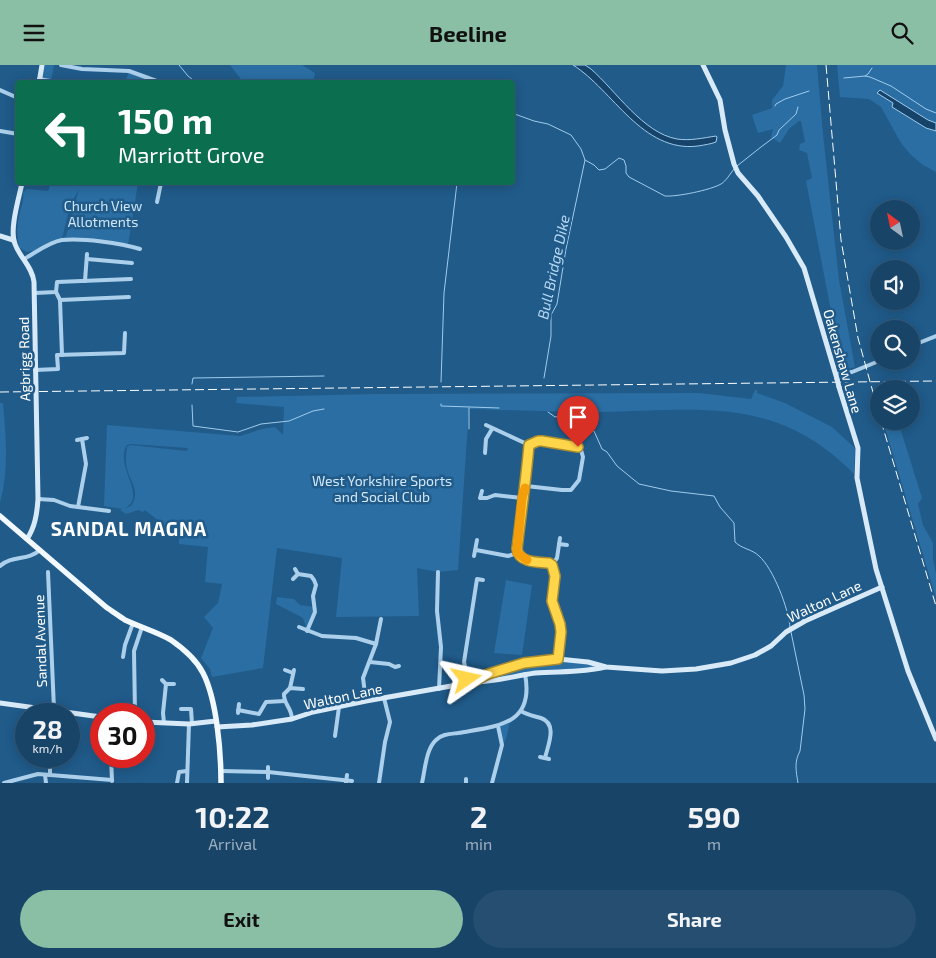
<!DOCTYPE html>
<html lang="en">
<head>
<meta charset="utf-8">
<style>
	body { margin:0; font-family:"Exo 2",sans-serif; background:#254e71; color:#f1f3f6; height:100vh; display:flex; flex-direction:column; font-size:19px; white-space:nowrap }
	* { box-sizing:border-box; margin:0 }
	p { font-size:16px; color:#9fb0c0 }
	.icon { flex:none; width:28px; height:28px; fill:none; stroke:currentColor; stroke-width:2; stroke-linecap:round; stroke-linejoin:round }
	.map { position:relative; height:718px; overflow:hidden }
	.drawer { display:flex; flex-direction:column; background:#184468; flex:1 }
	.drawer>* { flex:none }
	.hud { position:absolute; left:15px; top:15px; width:500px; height:105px; border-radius:5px; box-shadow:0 2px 12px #0003,0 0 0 1px #365c7c; background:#0b6e4f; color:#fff; overflow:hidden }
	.needle { width:32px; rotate:327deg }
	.controls { position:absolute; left:870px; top:135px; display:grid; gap:10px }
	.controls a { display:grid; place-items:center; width:50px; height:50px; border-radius:50%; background:#184468; box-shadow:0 2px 12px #0003,0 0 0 1px #365c7c; font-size:25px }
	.speed { position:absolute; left:15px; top:638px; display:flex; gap:10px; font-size:25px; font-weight:700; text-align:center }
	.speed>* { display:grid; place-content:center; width:65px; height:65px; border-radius:50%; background:#184468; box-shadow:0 2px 12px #0003,0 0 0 1px #365c7c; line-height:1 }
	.speed small { font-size:12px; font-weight:400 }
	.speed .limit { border:8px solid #d22; background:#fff; color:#111 }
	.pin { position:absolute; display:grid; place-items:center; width:42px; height:42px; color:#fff; margin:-51px -21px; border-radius:50% 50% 50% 0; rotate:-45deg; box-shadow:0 0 5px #0007 }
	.pin .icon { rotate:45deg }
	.me { position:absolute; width:55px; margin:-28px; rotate:79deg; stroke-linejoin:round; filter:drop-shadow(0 0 4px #0008) }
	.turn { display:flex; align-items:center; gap:18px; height:105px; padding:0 20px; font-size:22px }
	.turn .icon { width:65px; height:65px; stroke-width:2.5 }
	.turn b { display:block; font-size:35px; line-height:42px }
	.eta { display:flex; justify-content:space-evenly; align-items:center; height:85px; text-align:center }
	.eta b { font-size:30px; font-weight:700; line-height:35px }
	.primary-button { display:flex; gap:10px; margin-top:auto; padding:10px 20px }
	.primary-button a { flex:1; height:58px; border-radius:30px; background:#8abfa5; color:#111; font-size:20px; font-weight:700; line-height:58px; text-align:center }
	.primary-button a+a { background:#254e71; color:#f1f3f6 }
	header { display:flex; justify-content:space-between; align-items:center; height:65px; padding:0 20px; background:#8abfa5; color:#111; font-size:22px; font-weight:700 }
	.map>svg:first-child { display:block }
	.green { fill:#2a6ea3; fill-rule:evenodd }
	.water { fill:#164369; stroke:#a0ccec }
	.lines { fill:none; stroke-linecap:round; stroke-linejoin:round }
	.stream { stroke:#a0ccec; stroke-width:1 }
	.street { stroke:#acd0eb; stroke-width:4 }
	.secondary { stroke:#d8eaf8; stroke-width:5 }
	.primary { stroke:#f1f8fe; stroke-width:5.5 }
	.rail { stroke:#fff; stroke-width:1; stroke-dasharray:9 4; stroke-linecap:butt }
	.secondary-bridge { stroke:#d8eaf8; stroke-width:5 }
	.route-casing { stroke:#a68a30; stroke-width:12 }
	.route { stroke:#ffd54a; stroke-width:9 }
	.slow { stroke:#f59e0b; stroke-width:9 }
	.labels { text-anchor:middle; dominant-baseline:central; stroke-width:5; stroke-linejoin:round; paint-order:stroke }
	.park-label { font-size:14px; fill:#d1e7f8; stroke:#205b8a }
	.street-label { font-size:14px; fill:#fff; stroke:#205b8a }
	.water-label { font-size:15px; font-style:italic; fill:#b8d9f2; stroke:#205b8a }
	.district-label { font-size:19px; font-weight:bold; letter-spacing:1px; fill:#fff; stroke:#205b8a }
</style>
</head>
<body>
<header><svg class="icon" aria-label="menu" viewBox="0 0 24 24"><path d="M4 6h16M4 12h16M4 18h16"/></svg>Beeline<svg class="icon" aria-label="search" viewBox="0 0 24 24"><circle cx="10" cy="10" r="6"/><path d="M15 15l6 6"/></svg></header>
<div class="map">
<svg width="936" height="718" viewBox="0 0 936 718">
	<rect width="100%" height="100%" fill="#205b8a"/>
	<!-- green -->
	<g class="green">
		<path d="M42,0H54L51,16L39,14Z"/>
		<path d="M230,0H302L315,8L313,17H243Z"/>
		<path d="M786,0H817L823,69L839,215L855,302L847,304L830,241L806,116L812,113L807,88L799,85L800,79L805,77L801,56H799L789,64L780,78L771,72L773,64L758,68L752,50L772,43V35L783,21Z"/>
		<path d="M837,0H936V107L923,100L910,89L901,78L881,42L869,34L840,32Z"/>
		<path d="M129,6L162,18H125Z"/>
		<path d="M51,118H138L128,180L90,176L61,175L44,183L27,187L20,183C16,172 17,158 20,147C22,140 24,135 23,127L27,124L48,126ZM79,124L66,171L62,174L70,141Z"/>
		<path d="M755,325H757V328L785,338L832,362L855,383L854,409C775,329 700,346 598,347C555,347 512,345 469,344L458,505L438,507L417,503L419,551L336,552L342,493L277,483L263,603L212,612L210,604L201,593L213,563L204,552L218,538L222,519L205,517L208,482L179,479V472L145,445L143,447L138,445L126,449L120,445L131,441C140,428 132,419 128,407C125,399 126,390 127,382L130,380L187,386L188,383L131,379L127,380C113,401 150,432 123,444L104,441L107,360L240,371L262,364L275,362L283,370L284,342L236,338L237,332L376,329L699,328L751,334Z"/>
		<path d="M0,338H3C6,371 9,405 0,438Z"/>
		<path d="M883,356H898L922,433L918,439L923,460L933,478V494L936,509V533Z"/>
		<path d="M506,515L532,520L522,590L494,588Z"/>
		<path d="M277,532L294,534L300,540L314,542L315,547L307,566L303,553L276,539Z"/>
		<path d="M558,594L606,602L559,606L474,617C500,602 528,598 558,594Z"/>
		<path d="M510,656L506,674L502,680L498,661Z"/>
	</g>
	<!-- water -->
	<g class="water">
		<path d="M573,0H585L591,4C616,26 643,68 677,74C690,76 703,73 716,71L717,72L716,77C711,79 704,80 698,81C642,88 613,25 573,0Z"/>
		<path d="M880,25L928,55L936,58V66L926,63L892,42L893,38L877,28Z"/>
	</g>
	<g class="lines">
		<!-- stream -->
		<g class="stream">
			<path d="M179,0L188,11L197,18"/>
			<path d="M865,11L868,9L872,3"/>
			<path d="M844,13L865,11L870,12L891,21L926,44L936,48"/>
			<path d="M775,41L776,39L785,34L809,26"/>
			<path d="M512,48L534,56L548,59L571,70L581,84L585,95L566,184L557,239L551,250V271L544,313"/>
			<path d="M585,95L594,100L599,105L605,104L619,93L624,95L626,101V108L629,112L665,131C676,132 711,125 721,119C726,116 730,109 734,104"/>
			<path d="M737,101L761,82L777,70L779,65L796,49L798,42"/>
			<path d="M441,317L444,228L457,118"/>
			<path d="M192,319L193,313L324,311"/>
			<path d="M441,339V341L499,343"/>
			<path d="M192,340L193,361L238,367L261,359L289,356L313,346L324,344"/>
			<path d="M548,347L555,352L561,351L572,361L587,363L594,366L602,384L607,387L617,401L639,419L671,426L714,431L720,442L734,458L735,477C742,484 752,484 759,491C773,503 789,544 790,563"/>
			<path d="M469,364V343"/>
			<path d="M791,567L804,630L805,644L800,686C794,697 796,706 798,718"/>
		</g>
		<!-- street -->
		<g class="street">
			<path d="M61,0L82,4L129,6L162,18"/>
			<path d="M39,14L61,18"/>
			<path d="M0,25L18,33"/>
			<path d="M0,66L18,69"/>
			<path d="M157,137L161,118"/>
			<path d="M24,194C35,188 49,177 62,175C83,173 120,178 140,184"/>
			<path d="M87,194L132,198"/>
			<path d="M85,216L87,189"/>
			<path d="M56,227L60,235L62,290"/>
			<path d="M35,228L56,227L57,217L131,214"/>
			<path d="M60,235L129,232"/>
			<path d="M911,281L936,271"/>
			<path d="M35,305L58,304L57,290L124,288L125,268"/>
			<path d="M836,309L852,307L879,296"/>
			<path d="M486,360L529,380"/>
			<path d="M77,375L87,373"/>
			<path d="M529,380L517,488L526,495L552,500L555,511L552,536L560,559L561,567L558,594"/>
			<path d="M485,388L486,374L492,364"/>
			<path d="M526,421L562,425H571L579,415L583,392L581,385L574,380L542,375L538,376L529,380"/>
			<path d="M482,426L480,433H487L495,430L522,433"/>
			<path d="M38,434L54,435L70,441L109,446"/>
			<path d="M78,442L86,399L82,374"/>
			<path d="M559,479L567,480"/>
			<path d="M476,485L508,491L517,488"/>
			<path d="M474,491L477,475"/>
			<path d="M552,500L557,493L560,473"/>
			<path d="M0,501C12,490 28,496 40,485"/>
			<path d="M48,507L54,644"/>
			<path d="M438,507L437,546L441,582L439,624"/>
			<path d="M298,509L311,511L314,515L316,520L313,531L315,547L307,566"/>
			<path d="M293,514L298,509L295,504"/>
			<path d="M299,562L322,571L356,573L376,579"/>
			<path d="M123,592L125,580L133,558"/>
			<path d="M370,597L389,599L395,602L399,601"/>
			<path d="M285,605L293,608"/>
			<path d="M162,615L166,619H174"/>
			<path d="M469,619L464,597L477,514L483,515"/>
			<path d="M290,623L294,605"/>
			<path d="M366,636L363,613L376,579L381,554"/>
			<path d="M181,644H191L192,659"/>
			<path d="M238,645L259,649L266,637L285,636"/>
			<path d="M521,646C527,650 534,651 541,653C558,659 548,680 545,693"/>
			<path d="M238,648L239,639"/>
			<path d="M135,649L134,586L142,562"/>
			<path d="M292,654C292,643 283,638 284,629L290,623L303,624"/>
			<path d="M164,658L163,648L166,619"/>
			<path d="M335,671L339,642"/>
			<path d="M111,691L112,716"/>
			<path d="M540,692L549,694"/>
			<path d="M268,702V713"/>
			<path d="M221,706L268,707L352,716"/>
			<path d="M45,710L46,718"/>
			<path d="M50,710V691"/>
			<path d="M4,718L38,709L112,715"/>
			<path d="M177,718L179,707L187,706"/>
			<path d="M187,718L189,659"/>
			<path d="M346,718L347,710"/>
			<path d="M379,718L385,677L390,657L384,633"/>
			<path d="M422,718C425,705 426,684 436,675C442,669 450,669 458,668C496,661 535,661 525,609"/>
			<path d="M466,718V714"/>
			<path d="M492,718L502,680L498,661"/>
		</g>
		<!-- secondary -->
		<g class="secondary">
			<path d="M703,0L720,35L725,65L734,99L738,108L758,131L786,172L804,203L837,314"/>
			<path d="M39,18L42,0"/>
			<path d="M22,118C19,133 9,165 15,179C20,193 32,201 34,217L38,434C37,449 35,462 27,474"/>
			<path d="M0,171L13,175"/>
			<path d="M839,322L858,383L857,413L876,504L908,606L936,674"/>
			<path d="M474,617L488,609L523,598L558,594L588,597L606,602L662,606L696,604L731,598L755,590L771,581L786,567L805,556L882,522"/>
			<path d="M0,638L101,652"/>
			<path d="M144,657L189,659L216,656"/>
			<path d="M217,662L252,660L292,654L313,647L366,636L474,617C495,617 514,611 535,608C559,606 582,608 605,602"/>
		</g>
		<!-- primary -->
		<path class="primary" d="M0,451L106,542C112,546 119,551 125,555C140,562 157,567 171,575C184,584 196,594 203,608C217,635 221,688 221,718"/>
		<!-- rail -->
		<g class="rail">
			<path d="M826,0L841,175L858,273L879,349"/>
			<path d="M0,327L936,316"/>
			<path d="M881,356L936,541"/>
		</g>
		<!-- secondary-bridge -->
		<path class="secondary-bridge" d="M837,314L839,322"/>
	</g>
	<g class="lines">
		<defs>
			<path id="route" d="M467,614L469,619L488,609L524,598L558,594L561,567L560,559L552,536L555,511L552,500L549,498C538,497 519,498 517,484C521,449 526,415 529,380L538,376H542L578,382"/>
		</defs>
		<!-- route casing -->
		<use href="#route" class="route-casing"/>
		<!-- route -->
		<use href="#route" class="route"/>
		<!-- slow -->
		<path class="slow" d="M525,423L522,433L517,484V488L527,495"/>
	</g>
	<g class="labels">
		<!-- park labels -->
		<g class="park-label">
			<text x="103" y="140">Church View<tspan x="103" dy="16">Allotments</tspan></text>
			<text x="382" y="415">West Yorkshire Sports<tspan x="382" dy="16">and Social Club</tspan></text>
		</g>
		<!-- street labels -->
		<g class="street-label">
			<text transform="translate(24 294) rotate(-91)">Agbrigg Road</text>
			<text transform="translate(843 296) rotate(74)">Oakenshaw Lane</text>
			<text transform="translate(824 536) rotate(-25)">Walton Lane</text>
			<text transform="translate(40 576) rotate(-92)">Sandal Avenue</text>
			<text transform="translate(343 631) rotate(-12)">Walton Lane</text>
		</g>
		<!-- water labels -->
		<g class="water-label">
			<text transform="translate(553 202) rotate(-78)">Bull Bridge Dike</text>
		</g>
		<!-- district labels -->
		<g class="district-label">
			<text x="129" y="463">SANDAL MAGNA</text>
		</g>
	</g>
</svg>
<div class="controls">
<a><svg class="needle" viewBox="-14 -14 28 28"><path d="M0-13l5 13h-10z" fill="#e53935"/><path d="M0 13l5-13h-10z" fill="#9fb0c0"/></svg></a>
<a><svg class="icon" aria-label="sound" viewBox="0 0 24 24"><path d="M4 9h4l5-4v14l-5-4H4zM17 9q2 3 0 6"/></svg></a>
<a><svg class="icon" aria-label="search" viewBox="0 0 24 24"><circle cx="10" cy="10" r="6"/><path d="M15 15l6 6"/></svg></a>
<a><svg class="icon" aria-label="layers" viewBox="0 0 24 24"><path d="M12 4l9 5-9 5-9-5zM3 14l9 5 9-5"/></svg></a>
</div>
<div class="speed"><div>28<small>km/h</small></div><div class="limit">30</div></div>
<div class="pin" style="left:578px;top:382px;background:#d93025"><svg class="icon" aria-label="arrive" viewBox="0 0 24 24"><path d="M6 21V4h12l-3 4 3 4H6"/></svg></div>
<svg class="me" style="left:467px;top:614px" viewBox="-20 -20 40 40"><path d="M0-17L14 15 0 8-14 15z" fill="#ffd54a" stroke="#fff" stroke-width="4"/></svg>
<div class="hud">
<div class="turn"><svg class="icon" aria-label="left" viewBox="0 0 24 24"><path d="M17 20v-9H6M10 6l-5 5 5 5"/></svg><div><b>150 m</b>Marriott Grove</div></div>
</div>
</div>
<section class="drawer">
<div class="eta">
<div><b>10:22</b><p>Arrival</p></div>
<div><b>2</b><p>min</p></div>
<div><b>590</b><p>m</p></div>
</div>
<div class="primary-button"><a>Exit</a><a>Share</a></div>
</section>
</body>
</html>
